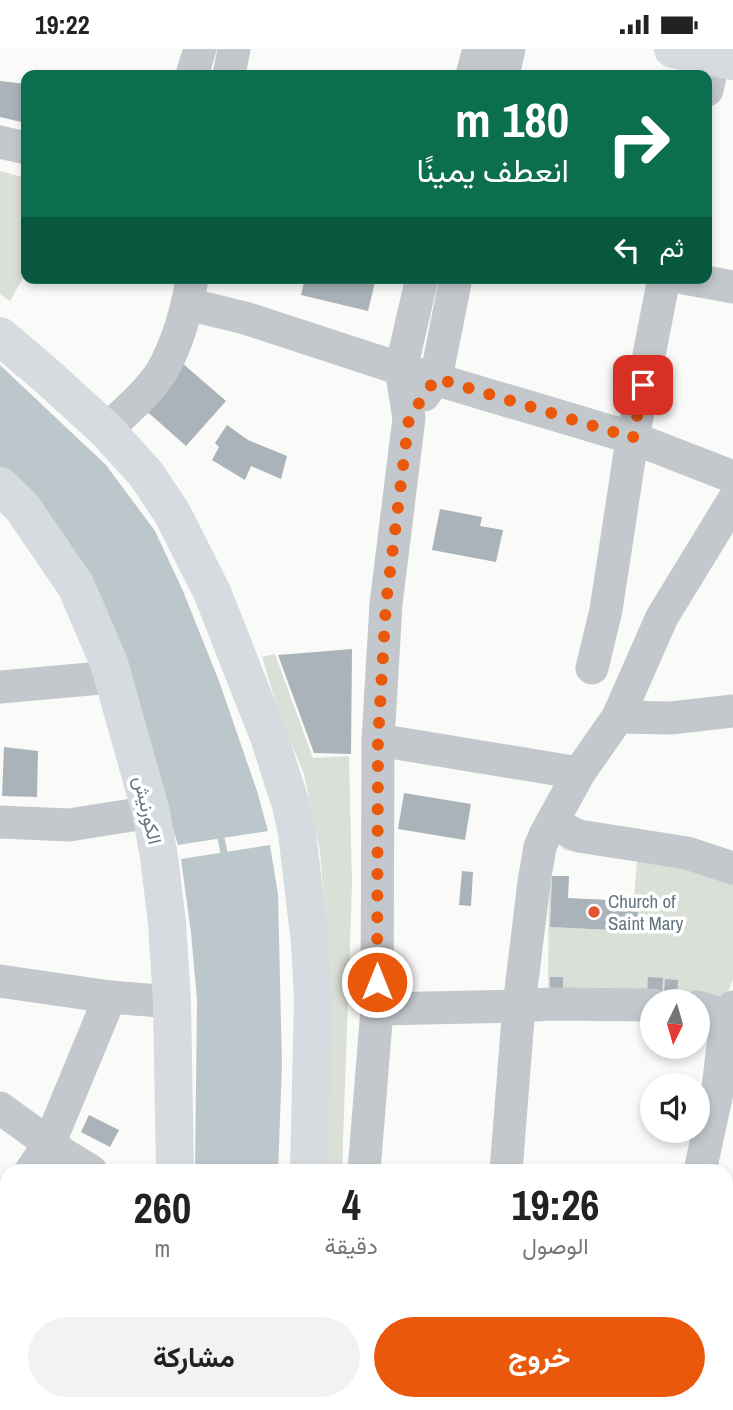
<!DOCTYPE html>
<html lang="ar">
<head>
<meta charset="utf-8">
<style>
	body { margin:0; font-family:"Archivo Narrow",Vazirmatn,sans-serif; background:#f2f2f2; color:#222; direction:rtl; height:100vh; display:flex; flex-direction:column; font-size:26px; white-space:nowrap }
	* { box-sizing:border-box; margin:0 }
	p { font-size:23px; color:#767676 }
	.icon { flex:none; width:38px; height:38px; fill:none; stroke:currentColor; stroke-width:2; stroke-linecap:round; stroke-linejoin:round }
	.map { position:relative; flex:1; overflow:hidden; direction:ltr }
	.details { position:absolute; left:0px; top:1115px; width:733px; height:247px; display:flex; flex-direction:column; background:#fff; border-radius:21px 21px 0 0; box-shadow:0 4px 10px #0003; direction:rtl }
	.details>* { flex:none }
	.guide { position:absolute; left:21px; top:21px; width:691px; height:214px; border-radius:14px; box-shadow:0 4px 10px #0003; direction:rtl; background:#0b6e4f; color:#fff; overflow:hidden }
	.needle { width:46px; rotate:185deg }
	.buttons { position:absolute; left:640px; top:940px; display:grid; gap:14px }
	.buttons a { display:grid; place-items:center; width:70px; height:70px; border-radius:50%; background:#fff; box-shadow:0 4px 10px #0003; font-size:35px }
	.pin { position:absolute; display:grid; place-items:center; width:60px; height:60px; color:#fff; margin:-30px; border-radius:14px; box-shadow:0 4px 10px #0006 }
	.me { position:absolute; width:77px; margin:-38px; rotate:0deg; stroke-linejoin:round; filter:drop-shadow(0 0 5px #0008) }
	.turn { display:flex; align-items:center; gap:24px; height:147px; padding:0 28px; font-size:32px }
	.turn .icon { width:91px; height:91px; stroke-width:2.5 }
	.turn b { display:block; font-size:49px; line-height:60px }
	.then { display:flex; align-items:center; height:66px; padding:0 28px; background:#0003; gap:14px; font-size:26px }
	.eta { display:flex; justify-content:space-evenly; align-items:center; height:119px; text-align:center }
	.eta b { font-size:42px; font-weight:700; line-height:49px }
	.button { display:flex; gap:14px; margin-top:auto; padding:14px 28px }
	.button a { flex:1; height:80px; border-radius:42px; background:#ea580c; color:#fff; font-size:28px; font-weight:700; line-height:80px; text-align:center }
	.button a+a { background:#f2f2f2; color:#222 }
	.status { display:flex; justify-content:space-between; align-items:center; height:49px; padding:0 35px; background:#fff; direction:ltr }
	.status svg { height:19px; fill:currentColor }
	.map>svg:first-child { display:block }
	.green { fill:#dadfd7 }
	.water { fill:#bbc7cb }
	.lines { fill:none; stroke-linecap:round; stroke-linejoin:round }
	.stream { stroke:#bbc7cb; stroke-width:7 }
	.building { fill:#aab3b9 }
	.minor { stroke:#c3c8cc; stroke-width:33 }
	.major { stroke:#d6dbdf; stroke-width:38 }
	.route { stroke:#ea580c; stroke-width:12; stroke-dasharray:0 21.6 }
	.poi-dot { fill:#e4572e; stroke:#fff; stroke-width:2.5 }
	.labels { text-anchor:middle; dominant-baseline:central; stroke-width:7; stroke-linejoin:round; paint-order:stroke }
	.street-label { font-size:19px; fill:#657683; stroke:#fff }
	.poi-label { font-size:19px; fill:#657683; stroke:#fff; text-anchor:start }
</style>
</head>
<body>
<div class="status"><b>19:22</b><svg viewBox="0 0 49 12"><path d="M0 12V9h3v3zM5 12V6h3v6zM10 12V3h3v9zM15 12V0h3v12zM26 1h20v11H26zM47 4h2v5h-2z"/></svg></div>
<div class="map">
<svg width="733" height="1361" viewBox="0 0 733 1361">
	<rect width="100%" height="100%" fill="#fafaf8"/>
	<!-- green -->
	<g class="green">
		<path d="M0,122L26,129V224L10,252L0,245Z"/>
		<path d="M275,605L313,709L349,707L352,835L342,1122H326L331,943L320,802L304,725L281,670L262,608Z"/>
		<path d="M556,790L733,826V930L726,948L548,943L549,825L552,827L550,878L611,881L612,874L637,875L639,849L634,848L637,812L564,801Z"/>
	</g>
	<!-- water -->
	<g class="water">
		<path d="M0,316L106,416L155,482L183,542L219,632L257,742L268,782L178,796L105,567L0,423Z"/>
		<path d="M270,796L278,845L282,1016L278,1122H195L197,951L191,884L181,810Z"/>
		<path d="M179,1355V1354L263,1355L262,1361H178Z"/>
	</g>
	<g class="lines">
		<!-- stream -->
		<path class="stream" d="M219,780L226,813"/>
	</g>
	<!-- building -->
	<g class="building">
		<path d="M0,32L26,35V74L0,68Z"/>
		<path d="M305,229H376L368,262L301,246Z"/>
		<path d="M181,313L226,352L186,397L142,358Z"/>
		<path d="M227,376L248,391L287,407L281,430L251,417L245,431L212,411L219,398L215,394Z"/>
		<path d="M440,460L482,468L480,477L503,481L496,513L432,501Z"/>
		<path d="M352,600L351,705L314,704L278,606Z"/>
		<path d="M4,698L38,702L37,748L2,747Z"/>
		<path d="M404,744L471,755L465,791L398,780Z"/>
		<path d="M462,822L473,823L471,857L459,856Z"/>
		<path d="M552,827H569L568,849L610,851L611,847L639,848L637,875L612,874L611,881L550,878Z"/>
		<path d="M550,928H563V943L550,942Z"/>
		<path d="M648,928L663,929L662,946L647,945Z"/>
		<path d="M665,930L678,931L677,946L664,945Z"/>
		<path d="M89,1066L119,1081L110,1098L81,1083Z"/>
		<path d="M6,1282H7V1318L0,1316V1305Z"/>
		<path d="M6,1338L7,1354H50L49,1361H1Z"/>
	</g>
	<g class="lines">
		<!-- minor -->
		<g class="minor">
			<path d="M192,26L200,0"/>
			<path d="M229,26L234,0"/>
			<path d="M472,26L479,0"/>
			<path d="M503,26L509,0"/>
			<path d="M707,41L716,0"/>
			<path d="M0,93L26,99"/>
			<path d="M684,229L733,238"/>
			<path d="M187,255L245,269L401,320L633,389L733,428"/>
			<path d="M424,346L436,329L456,229"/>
			<path d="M106,381C125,363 148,344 162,322C177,296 188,259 192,229"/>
			<path d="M592,619L606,561L630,404L664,229"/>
			<path d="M0,638L112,628"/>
			<path d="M618,668L671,669L733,662"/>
			<path d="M378,691L579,724"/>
			<path d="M0,773L69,776L151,763"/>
			<path d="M552,774L579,787L687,804L733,819"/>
			<path d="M0,932L110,948L172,953"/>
			<path d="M698,958L714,963L726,972"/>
			<path d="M377,960L519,957L551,955L653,956"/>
			<path d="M0,1059L65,1106L91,1122"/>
			<path d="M31,1122L49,1095L110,948"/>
			<path d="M364,1122L377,960L378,691L386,555L409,369L401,320L422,229"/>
			<path d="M506,1122L519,957L534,833L540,798L545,786L579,724L618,668L662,568L733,452"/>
			<path d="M700,1122L718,1039L726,972L733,958"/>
			<path d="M0,1169L7,1158"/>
			<path d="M726,1206L733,1207"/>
			<path d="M726,1236L733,1237"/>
			<path d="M0,1247L7,1251"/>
			<path d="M726,1353H733"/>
			<path d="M542,1354L624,1361"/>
			<path d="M335,1361L336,1354"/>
			<path d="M474,1361L475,1354"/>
		</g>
		<!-- major -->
		<g class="major">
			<path d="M673,0L733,12"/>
			<path d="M0,287L48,328L106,381L146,425L172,464L212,543L269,688L291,756L297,784L310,894L313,950L309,1122"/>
			<path d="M0,437L22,458L76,537L109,614L151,763L159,808L167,874L172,953L175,1122"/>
			<path d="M157,1361L158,1354"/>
			<path d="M290,1361V1354"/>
		</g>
	</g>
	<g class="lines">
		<!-- route -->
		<path class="route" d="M377,933L378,691L386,555L409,369L436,329L633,389L643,336"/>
	</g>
	<!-- markers -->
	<circle class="poi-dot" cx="594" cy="863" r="7"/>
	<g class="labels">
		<!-- street labels -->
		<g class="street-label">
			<text transform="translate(148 761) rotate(77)">الكورنيش</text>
		</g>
		<!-- poi labels -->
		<g class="poi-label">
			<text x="608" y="852">Church of<tspan x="608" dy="22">Saint Mary</tspan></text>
		</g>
	</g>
</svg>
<div class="buttons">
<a><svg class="needle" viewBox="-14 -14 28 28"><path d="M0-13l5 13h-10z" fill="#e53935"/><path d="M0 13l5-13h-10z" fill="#767676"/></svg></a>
<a><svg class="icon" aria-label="sound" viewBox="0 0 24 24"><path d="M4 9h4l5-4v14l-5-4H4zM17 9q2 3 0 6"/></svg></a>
</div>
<div class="pin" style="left:643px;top:336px;background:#d93025"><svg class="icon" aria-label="arrive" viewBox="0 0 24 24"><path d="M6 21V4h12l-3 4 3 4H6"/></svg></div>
<svg class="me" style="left:377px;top:933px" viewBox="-20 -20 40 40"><circle r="17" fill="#ea580c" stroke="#fff" stroke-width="3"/><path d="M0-11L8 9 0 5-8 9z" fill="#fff"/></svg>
<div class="guide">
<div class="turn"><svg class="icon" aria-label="right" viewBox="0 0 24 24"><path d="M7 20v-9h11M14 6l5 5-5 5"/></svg><div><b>180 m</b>انعطف يمينًا</div></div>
<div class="then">ثم<svg class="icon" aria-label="left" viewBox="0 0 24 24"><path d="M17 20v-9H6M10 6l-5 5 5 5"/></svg></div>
</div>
<section class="details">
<div class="eta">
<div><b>19:26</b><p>الوصول</p></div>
<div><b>4</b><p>دقيقة</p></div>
<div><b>260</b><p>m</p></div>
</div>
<div class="button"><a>خروج</a><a>مشاركة</a></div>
</section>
</div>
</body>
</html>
